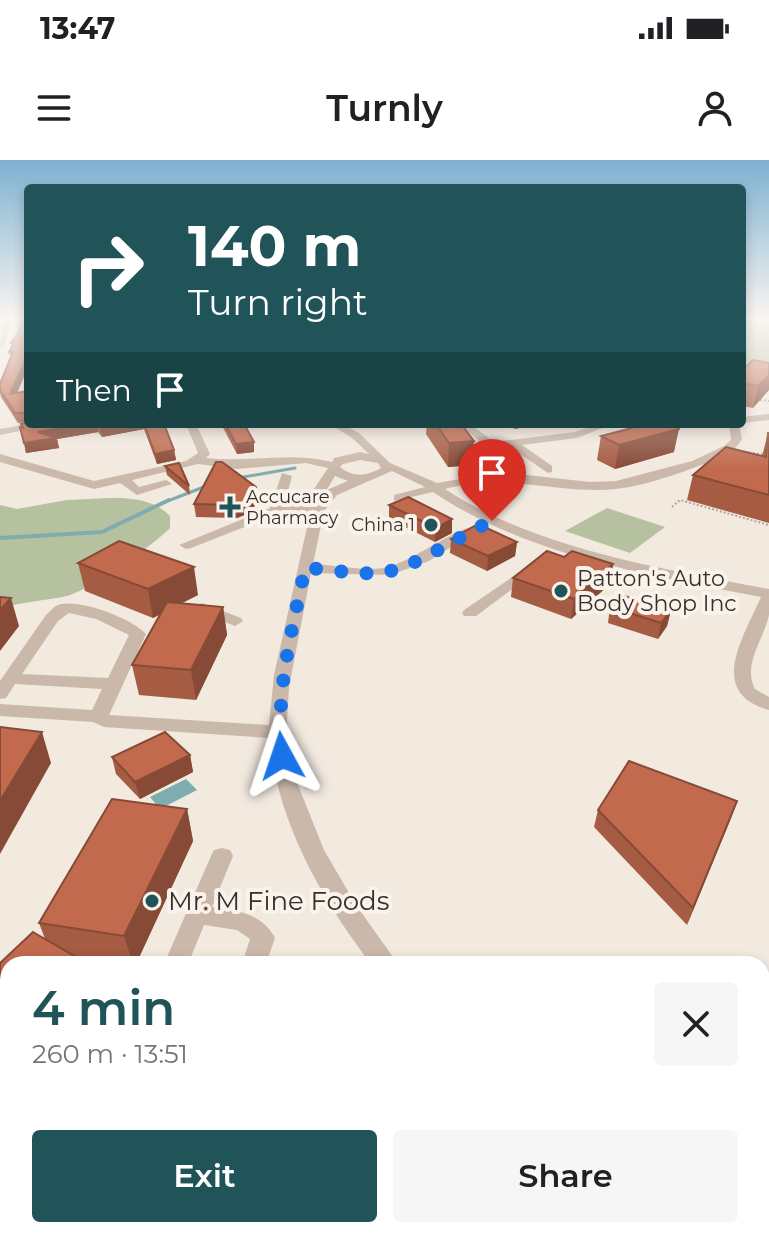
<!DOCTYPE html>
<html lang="en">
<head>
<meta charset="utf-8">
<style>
	body { margin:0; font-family:Montserrat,sans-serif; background:#f6f6f6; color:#202124; height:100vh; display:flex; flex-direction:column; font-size:30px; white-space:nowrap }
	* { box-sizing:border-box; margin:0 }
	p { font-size:26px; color:#757577 }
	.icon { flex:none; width:44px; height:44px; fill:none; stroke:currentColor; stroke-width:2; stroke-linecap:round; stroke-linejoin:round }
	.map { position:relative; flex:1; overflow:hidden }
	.side { position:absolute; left:0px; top:796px; width:770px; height:282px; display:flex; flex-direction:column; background:#fff; border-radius:24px 24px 0 0; box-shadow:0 4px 12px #0003 }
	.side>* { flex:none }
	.banner { position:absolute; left:24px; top:24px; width:722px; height:244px; border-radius:8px; box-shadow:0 4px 12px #0003; background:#215458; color:#fff; overflow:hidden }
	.pin { position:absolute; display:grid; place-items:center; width:68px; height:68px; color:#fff; margin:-82px -34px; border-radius:50% 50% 50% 0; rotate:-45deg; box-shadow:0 0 8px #0007 }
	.pin .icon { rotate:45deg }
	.me { position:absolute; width:88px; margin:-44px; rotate:355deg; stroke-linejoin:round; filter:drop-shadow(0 0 6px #0008) }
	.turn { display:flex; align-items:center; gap:28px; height:168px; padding:0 32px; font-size:36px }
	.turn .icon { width:104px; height:104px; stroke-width:2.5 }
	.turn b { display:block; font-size:56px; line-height:68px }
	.then { display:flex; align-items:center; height:76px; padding:0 32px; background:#0003; gap:16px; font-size:30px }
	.round { display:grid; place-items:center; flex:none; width:84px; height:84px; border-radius:8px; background:#f6f6f6 }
	.head { display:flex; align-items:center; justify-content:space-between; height:136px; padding:0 32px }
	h1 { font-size:48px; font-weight:600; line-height:60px; color:#215458 }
	.primary-button { display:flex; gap:16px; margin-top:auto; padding:16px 32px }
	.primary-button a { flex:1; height:92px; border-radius:8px; background:#215458; color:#fff; font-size:32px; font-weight:600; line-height:92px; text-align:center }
	.primary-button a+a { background:#f6f6f6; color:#202124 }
	.status { display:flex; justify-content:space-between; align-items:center; height:56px; padding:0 40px; background:#fff; direction:ltr }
	.status svg { height:22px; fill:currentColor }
	header { display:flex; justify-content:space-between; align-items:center; height:104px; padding:0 32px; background:#fff; font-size:36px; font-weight:600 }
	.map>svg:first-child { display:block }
	.green { fill:#b5c19f }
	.water { fill:#7facae }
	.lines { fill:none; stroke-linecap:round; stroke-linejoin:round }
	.stream-far1 { stroke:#7facae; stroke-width:3 }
	.stream { stroke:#7facae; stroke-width:4 }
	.path { stroke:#b6a395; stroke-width:2; stroke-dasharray:2 2; stroke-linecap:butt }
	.minor { fill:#cab9ab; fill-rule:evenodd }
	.wall { fill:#a65b43 }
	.shaded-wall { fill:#874a37 }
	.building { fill:#c16a4e; stroke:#874a37; stroke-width:2 }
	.route { stroke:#1a73e8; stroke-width:14; stroke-dasharray:0 25.2 }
	.poi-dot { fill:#215458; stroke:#f9f3eb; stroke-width:3 }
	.labels { text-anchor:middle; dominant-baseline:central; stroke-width:8; stroke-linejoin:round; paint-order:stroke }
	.far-poi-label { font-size:18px; fill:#382e2a; stroke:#f9f3eb; text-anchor:start }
	.poi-label { font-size:22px; fill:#382e2a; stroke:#f9f3eb; text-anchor:start }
	.near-poi-label { font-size:26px; fill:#382e2a; stroke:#f9f3eb; text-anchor:start }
</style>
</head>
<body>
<div class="status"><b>13:47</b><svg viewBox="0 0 49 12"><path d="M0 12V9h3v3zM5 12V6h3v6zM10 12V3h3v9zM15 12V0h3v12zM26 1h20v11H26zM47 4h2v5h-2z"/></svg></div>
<header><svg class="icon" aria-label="menu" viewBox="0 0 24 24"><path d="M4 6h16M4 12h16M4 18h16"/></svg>Turnly<svg class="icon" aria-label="person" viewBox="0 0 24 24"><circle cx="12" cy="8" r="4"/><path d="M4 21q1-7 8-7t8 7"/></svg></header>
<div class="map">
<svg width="769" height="1077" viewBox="0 0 769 1077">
	<rect width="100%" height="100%" fill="#f2e9df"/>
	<!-- green -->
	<g class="green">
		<path d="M742,159H769V202L742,204Z"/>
		<path d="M67,340C100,340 145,330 170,356V368C154,385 88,431 67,436C44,441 23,441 0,449V345L17,349Z"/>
		<path d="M607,348L665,367L630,393L565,371Z"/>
	</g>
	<!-- water -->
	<path class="water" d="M186,619L197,630L160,649L150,637Z"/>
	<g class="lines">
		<!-- stream-far1 -->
		<g class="stream-far1">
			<path d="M238,318L295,308"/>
			<path d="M165,342L209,325"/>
		</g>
		<!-- stream -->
		<path class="stream" d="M0,378L102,372L169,340"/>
		<!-- path -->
		<g class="path">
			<path d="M760,240L769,241"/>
			<path d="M745,292L769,295"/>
			<path d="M672,347L680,340L769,365"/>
		</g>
		<!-- minor -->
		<g class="minor">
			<path d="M4,159H12L4,185L0,188Z"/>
			<path d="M769,254V260L742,263V257Z"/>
			<path d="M29,264H55L0,275V269Z"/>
			<path d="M186,264H196L210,294L206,298C249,303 290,291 332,302L334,298L360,292L369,294L351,277L329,264H342L359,273L390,303L437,323L495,313L487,287L458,264H470L494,282L575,272L598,264H613L577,278L522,285L552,306V312L548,313L510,287L499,289L507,313L590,322L616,321L692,301L724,286L731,280L729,264H739L742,279C733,295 713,301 696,307C666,318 631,330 599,330C544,330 501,314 445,329C536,389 663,409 769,429C769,437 769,447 769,455C764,479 742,505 755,529L769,537V550C706,533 744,476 761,437C651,416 528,396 433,332L394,341V335L425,327L392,311L337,335L324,351L313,404C335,405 362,411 383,408C411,404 457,365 476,367L478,370L429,401L390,415L311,413L289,527L287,561L290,592L298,625L324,690L356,745L398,804H371C322,740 276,660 270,578L104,567L93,562L0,556V544L92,550L102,529L15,524L6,538L0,539V521L46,455C50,452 52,448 56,446C75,436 133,459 146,474L109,555L269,565L274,515L310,354H278L191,388L186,389L179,385L270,348L282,313L292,316L284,346H311L310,335L328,308L306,303L237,309L198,304L132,320L139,327L166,320L172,324L137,335L120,323L94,329L0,302V294L94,321L186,301L198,293ZM360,300L378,303L381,308C368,316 353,318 340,307L343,304ZM335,316L348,321L329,329L323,336ZM69,453L96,459L129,475L108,518L22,514L58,461Z"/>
			<path d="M533,403L538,404V410L476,456H464L462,453L464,450Z"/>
			<path d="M202,443L241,458L243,461L235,466L196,451L194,448L196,445Z"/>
			<path d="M222,688L230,690L233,696L212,747C237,750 263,754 275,778L266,804H242L250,779L237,770L204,765L188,804H164L211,696L214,690Z"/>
			<path d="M762,877L769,880V906L762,903Z"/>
			<path d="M54,1070H116L119,1077H51Z"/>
			<path d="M153,1070H185V1075L187,1070H226L223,1077H153Z"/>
			<path d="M303,1070H336L339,1077H306Z"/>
			<path d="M351,1070H388L385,1077H348Z"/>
			<path d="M685,1070H727L730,1077H688Z"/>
		</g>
	</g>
	<!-- wall -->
	<g class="wall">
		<path d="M18,173L17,233L28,231V264H164L174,290L176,300L157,304L144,269L102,277L98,272L57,279L59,288L26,293L21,264L28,262L18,263L1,237L0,233V224L11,198L9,192L12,187L11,183Z"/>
		<path d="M769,203L753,248L742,246V210Z"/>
		<path d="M221,264H244L254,292L237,294Z"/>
		<path d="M427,264H461L472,305L448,307L426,274Z"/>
		<path d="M505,264H538L515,269Z"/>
		<path d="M768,273H769V363L687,340L693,315L762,296Z"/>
		<path d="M601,276L674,292L615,309L597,300Z"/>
		<path d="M165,306L189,326L190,335L167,315Z"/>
		<path d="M256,327L257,340L252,352L237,358L196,357L194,344Z"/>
		<path d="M389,345L452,373L435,382L389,359Z"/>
		<path d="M451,379L517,382L515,396L487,411L450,393Z"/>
		<path d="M78,403L198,435L181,443L223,447L227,475L196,540L139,535L132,505L160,454L153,458L85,431Z"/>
		<path d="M613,404L610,424L571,459L511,437L513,418Z"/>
		<path d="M610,447L671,450L667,466L658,479L608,463Z"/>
		<path d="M190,595L193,612L140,639L116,614L112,597Z"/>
		<path d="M112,639L187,649L193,681L136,804H105L82,800L88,804H8V960L0,969V803L33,772L45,779L39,763Z"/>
		<path d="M737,641L687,765L594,667L598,650Z"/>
	</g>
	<!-- shaded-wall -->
	<g class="shaded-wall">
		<path d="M28,194V207L13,243L10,234Z"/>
		<path d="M769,215V230L753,248L758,226Z"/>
		<path d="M84,264H97L98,272L57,279L59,288L26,293L24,283L38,272Z"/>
		<path d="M116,264H143L144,269L102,277L100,267Z"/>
		<path d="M516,264H538L515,269Z"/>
		<path d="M679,269L674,292L615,309L619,285Z"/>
		<path d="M474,281L472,305L448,307L449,283Z"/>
		<path d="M254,282V292L237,294L236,284Z"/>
		<path d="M174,290L176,300L157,304L155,294Z"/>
		<path d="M256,327L257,340L252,352L237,358L236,345Z"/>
		<path d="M452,359V373L435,382L436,368Z"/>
		<path d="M517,382L515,396L487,411L488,396Z"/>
		<path d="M613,404L610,424L571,459L574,439Z"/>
		<path d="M194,407L198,435L153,458L148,429Z"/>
		<path d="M11,438L19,466L0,491V450Z"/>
		<path d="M223,447L227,475L196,540L191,510Z"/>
		<path d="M671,450L667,466L658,479L661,463Z"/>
		<path d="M42,572L51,603L0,694V641Z"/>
		<path d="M190,595L193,612L140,639L135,622Z"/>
		<path d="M737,641L731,658L687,765L693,748Z"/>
		<path d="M187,649L193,681L136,804H133L124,776Z"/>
		<path d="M8,912V960L0,969V921Z"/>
	</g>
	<!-- building -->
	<g class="building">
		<path d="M22,159H28V194L10,234L28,231V253H15L0,230V224L13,192H9L14,183H11L18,173Z"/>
		<path d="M753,200L769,203V215L758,226L742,223V210Z"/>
		<path d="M28,262V264H84L38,272L56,278L24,283L20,267L23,268L21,264Z"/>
		<path d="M98,264H116L100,267Z"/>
		<path d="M144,264H164L174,290L155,294Z"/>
		<path d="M225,264H244L254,282L236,284Z"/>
		<path d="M436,264H461L474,281L449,283Z"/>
		<path d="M633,264H680L679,269L619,285L601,276L632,268Z"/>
		<path d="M768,273H769V335L693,315L726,287L766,297Z"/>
		<path d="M216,302H222L256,327L251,339L236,345L194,344Z"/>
		<path d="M179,303L189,326L165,306Z"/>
		<path d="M408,337L452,359L436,368L389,345Z"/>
		<path d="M478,364L517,382L488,396L451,379Z"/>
		<path d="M119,381L194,407L148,429L78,403Z"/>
		<path d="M547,391L564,397L572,391L613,404L574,439L513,418Z"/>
		<path d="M621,435L671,450L661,463L610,447Z"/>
		<path d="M0,437L11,438L0,450Z"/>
		<path d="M167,442L223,447L191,510L132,505Z"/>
		<path d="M0,567L42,572L0,641Z"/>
		<path d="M165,572L190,595L135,622L112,597Z"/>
		<path d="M629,601L737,641L693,748L598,650Z"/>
		<path d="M112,639L187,649L124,776L39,763Z"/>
		<path d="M33,772L88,804H8V912L0,921V803Z"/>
	</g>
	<!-- sky -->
	<linearGradient id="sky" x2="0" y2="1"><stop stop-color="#7eb1d1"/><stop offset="0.51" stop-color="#f9f5f1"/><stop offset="1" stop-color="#f9f5f1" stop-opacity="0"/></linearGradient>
	<rect width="769" height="310" fill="url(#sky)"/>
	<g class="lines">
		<!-- route -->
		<path class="route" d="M282,596C275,532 292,471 305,408C330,409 361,416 386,412C418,406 460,375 492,361"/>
	</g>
	<!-- markers -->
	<g class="poi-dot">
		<path d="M226 335h8v8h8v8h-8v8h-8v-8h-8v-8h8z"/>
		<circle cx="431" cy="365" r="8"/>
		<circle cx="561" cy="431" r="8"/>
		<circle cx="152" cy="741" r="8"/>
	</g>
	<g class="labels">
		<!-- far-poi labels -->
		<g class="far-poi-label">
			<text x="246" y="337">Accucare<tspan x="246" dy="21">Pharmacy</tspan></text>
			<text x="415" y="365" text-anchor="end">China 1</text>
		</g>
		<!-- poi labels -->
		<g class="poi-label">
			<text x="577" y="418">Patton's Auto<tspan x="577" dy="25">Body Shop Inc</tspan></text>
		</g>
		<!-- near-poi labels -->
		<g class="near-poi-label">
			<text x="168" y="741">Mr. M Fine Foods</text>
		</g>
	</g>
</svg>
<div class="pin" style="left:492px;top:361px;background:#d93025"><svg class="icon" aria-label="arrive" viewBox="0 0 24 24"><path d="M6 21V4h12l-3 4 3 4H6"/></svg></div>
<svg class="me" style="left:282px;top:596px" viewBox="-20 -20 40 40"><path d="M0-17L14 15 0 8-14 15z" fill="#1a73e8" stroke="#fff" stroke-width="4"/></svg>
<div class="banner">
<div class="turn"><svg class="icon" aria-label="right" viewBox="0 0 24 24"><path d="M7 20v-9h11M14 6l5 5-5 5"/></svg><div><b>140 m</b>Turn right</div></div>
<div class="then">Then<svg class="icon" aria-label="arrive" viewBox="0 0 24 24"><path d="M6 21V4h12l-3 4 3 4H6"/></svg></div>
</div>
<section class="side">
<div class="head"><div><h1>4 min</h1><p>260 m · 13:51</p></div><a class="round"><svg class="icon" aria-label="close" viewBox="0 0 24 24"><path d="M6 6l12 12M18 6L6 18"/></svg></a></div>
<div class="primary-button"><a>Exit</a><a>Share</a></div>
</section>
</div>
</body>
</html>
